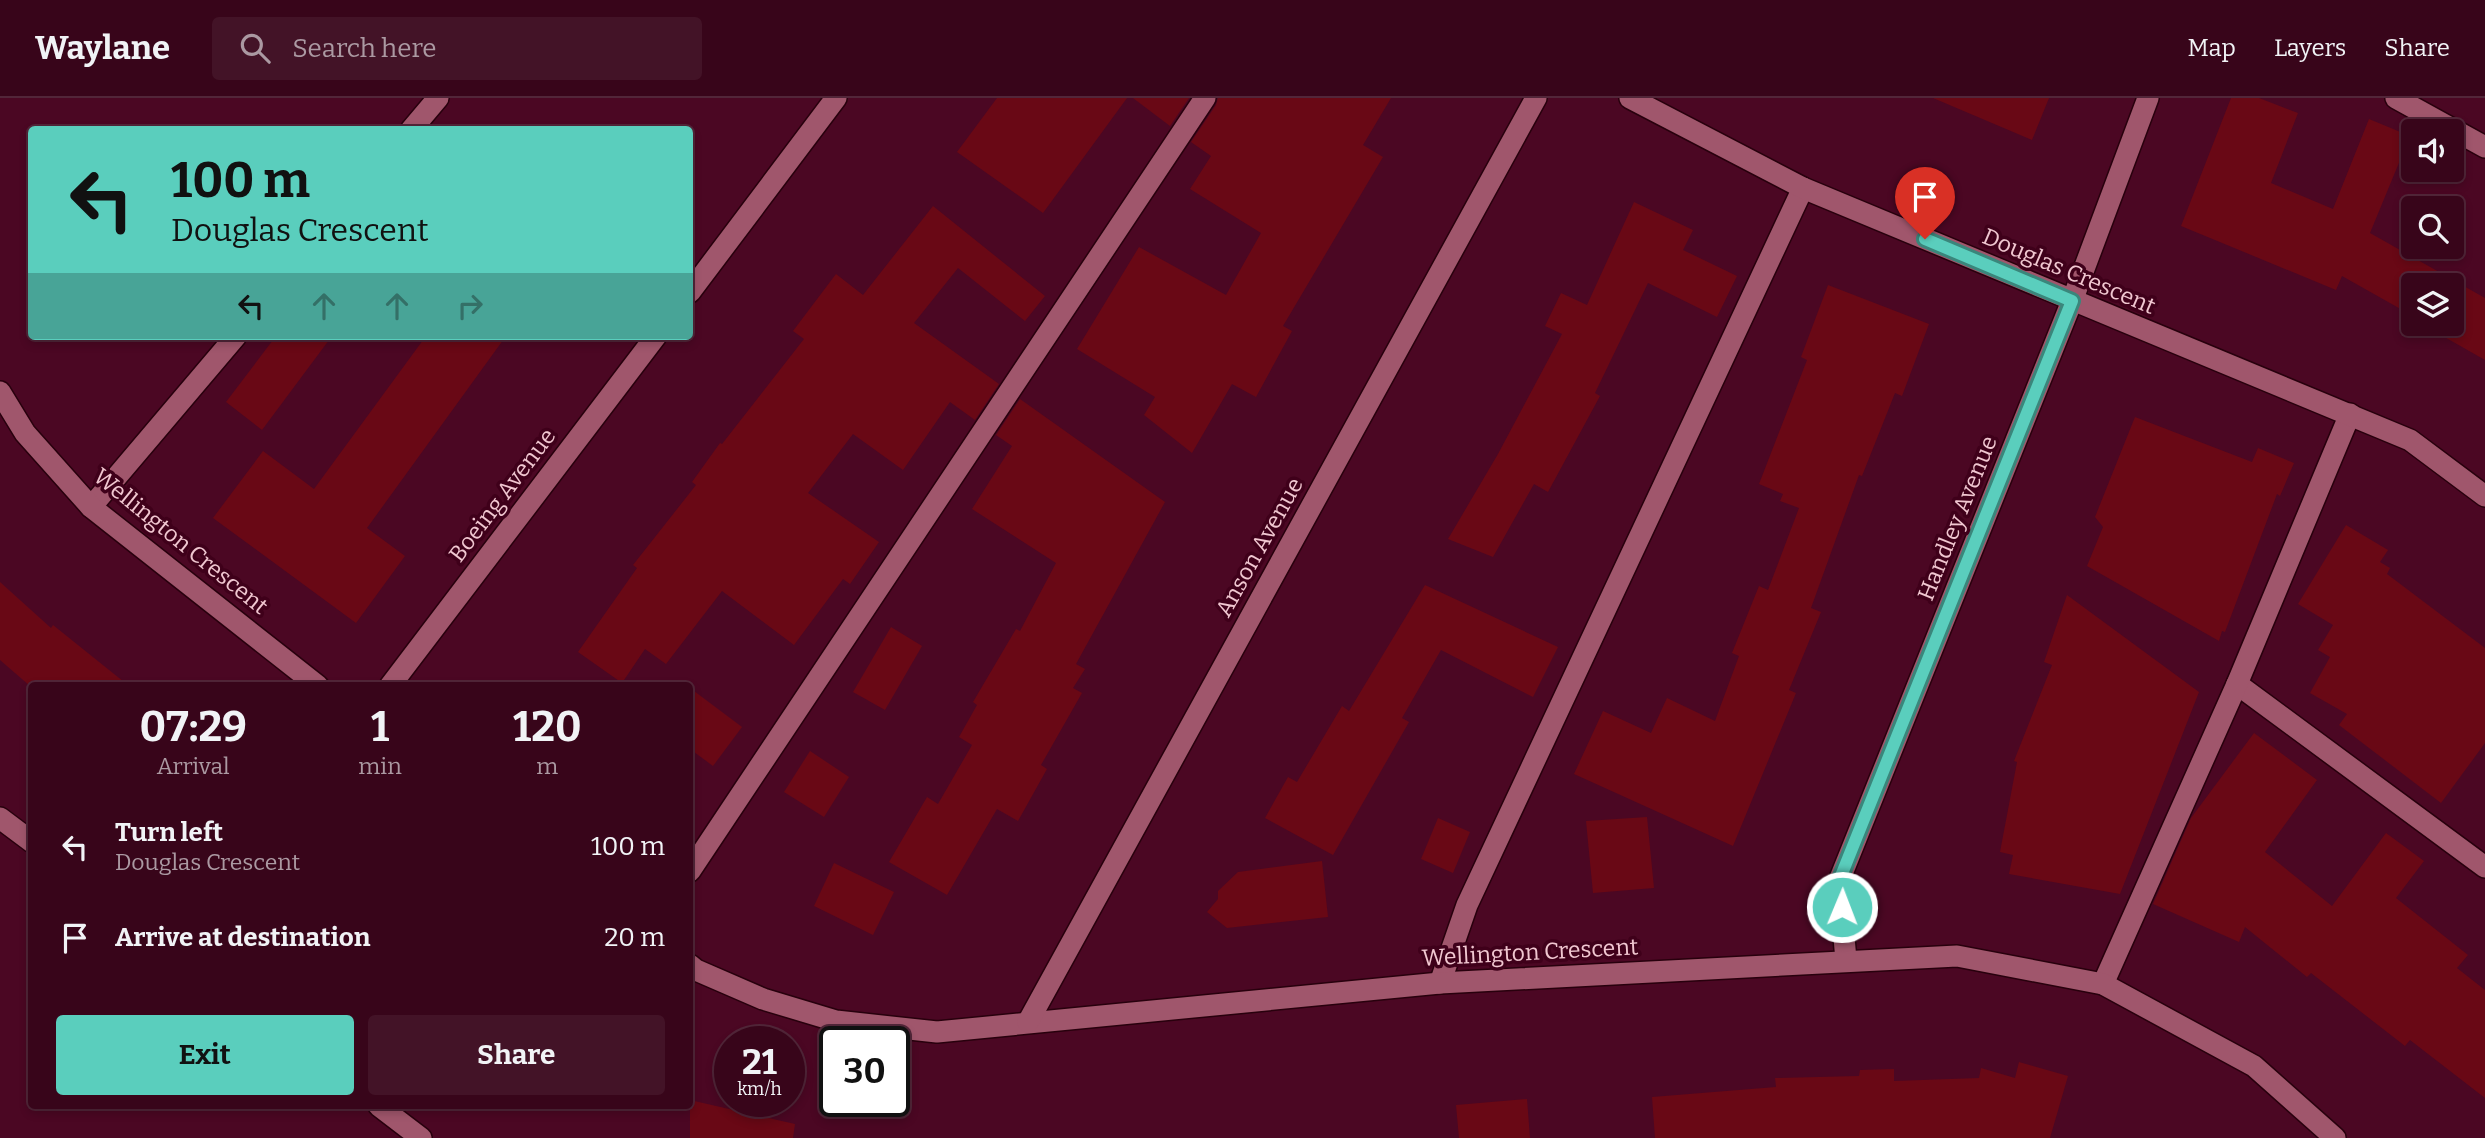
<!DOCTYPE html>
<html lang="en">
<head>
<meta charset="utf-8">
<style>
	body { margin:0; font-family:Bitter,serif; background:#431327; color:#f1f3f6; height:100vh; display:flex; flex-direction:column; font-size:26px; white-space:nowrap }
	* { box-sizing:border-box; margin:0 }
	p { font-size:23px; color:#ab99a2 }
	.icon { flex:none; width:38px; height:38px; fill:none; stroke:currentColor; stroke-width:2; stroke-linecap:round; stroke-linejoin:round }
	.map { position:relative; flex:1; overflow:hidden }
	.panel { position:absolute; left:28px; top:584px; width:665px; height:427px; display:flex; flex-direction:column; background:#38051a; border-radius:7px; box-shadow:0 4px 10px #0003,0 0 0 2px #522639 }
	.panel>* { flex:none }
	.banner { position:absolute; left:28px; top:28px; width:665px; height:214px; border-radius:7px; box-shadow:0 4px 10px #0003,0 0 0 2px #522639; background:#5acebd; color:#111; overflow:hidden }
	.controls { position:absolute; left:2401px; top:21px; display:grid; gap:14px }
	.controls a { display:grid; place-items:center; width:63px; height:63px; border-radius:7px; background:#38051a; box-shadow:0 4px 10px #0003,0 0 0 2px #522639; font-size:35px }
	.speed { position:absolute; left:714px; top:928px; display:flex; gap:14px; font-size:35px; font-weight:700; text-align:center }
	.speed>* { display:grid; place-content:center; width:91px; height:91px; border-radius:50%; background:#38051a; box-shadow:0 4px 10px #0003,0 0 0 2px #522639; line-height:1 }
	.speed small { font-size:18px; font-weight:400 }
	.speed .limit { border:4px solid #111; border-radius:10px; background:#fff; color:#111 }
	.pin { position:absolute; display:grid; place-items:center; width:60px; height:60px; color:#fff; margin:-72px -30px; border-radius:50% 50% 50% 0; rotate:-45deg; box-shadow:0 0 7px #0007 }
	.pin .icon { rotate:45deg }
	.me { position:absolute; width:77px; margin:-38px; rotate:1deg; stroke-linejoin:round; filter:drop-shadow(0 0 5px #0008) }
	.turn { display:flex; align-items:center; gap:24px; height:147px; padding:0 28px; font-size:32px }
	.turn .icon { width:91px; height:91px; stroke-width:2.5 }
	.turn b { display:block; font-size:49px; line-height:60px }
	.lanes { display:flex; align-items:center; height:66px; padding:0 28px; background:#0003; justify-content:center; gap:35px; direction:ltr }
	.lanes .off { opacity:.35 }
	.eta { display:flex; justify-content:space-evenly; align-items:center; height:119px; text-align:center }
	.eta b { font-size:42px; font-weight:700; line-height:49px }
	.action { display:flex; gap:14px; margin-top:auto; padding:14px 28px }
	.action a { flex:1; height:80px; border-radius:7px; background:#5acebd; color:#111; font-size:28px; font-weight:700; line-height:80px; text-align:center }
	.action a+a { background:#431327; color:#f1f3f6 }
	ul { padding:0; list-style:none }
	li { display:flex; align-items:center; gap:21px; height:91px; padding:0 28px }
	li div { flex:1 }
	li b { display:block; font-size:26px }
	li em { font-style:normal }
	header { display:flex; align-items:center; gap:42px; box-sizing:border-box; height:98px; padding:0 35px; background:#38051a; border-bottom:2px solid #522639 }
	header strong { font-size:33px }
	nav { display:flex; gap:38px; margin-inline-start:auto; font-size:24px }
	.search { width:490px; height:63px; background:#431327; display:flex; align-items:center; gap:18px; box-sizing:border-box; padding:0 24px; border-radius:7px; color:#ab99a2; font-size:26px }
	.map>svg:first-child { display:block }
	.building { fill:#690815 }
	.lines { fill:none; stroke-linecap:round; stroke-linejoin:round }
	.lane-casing { stroke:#28000d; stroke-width:24 }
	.street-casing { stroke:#28000d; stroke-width:24 }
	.lane { stroke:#a0566c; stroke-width:21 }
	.street { stroke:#a0566c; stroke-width:21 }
	.route-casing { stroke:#3a867b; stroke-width:18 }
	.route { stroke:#5acebd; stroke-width:12 }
	.labels { text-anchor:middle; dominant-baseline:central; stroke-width:7; stroke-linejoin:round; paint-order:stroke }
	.street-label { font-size:23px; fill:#f1c7d1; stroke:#3f001a }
</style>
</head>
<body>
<header>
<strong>Waylane</strong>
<div class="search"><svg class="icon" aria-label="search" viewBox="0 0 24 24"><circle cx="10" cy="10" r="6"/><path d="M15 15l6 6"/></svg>Search here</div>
<nav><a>Map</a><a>Layers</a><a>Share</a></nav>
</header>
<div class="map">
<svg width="2485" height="1040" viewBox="0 0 2485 1040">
	<rect width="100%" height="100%" fill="#4b0723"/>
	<!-- building -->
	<g class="building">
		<path d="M997,0H1127L1043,115L957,54Z"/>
		<path d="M1133,0H1189L1170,28Z"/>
		<path d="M1218,0H1391L1363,47L1383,59L1283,228L1292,233L1256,299L1232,286L1192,355L1144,317L1155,299L1077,251L1139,149L1226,197L1261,135L1190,91L1211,58L1191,44L1216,7Z"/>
		<path d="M1933,0H2049L2032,42Z"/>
		<path d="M2231,0H2259L2298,15L2271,85L2333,111L2369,21L2410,38L2370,135L2485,200V262L2441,237L2442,234L2428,226H2452V187H2413V218L2342,178L2336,192L2181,128Z"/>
		<path d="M1634,104L1693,132L1683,152L1737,178L1717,219L1648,185L1595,295L1600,298L1548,394L1534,386L1493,459L1448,441L1498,356L1562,236L1545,228L1561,195L1587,207Z"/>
		<path d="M933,108L1045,198L1025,223L958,170L914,225L999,286L975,322L950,304L903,372L853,336L808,395L879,444L850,486L843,481L794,547L722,493L666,566L645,551L622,585L578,554L637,470L633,467L696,387L692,384L720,345L722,346L804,241L793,233L836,176L863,197Z"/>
		<path d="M1828,187L1929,226L1902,298L1895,295L1862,378L1859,377L1811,510L1821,514L1789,592L1796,595L1733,748L1574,676L1603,613L1651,635L1667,600L1715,623L1739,558L1732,555L1759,488L1768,492L1799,410L1780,403L1783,396L1759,386L1807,262L1801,259Z"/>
		<path d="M276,238H332L262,332L226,304Z"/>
		<path d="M426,238H506L367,430L405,458L356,525L213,420L263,353L314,391Z"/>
		<path d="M1020,301L1165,404L1076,566L1085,571L1073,590L1082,595L1041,667L1047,671L1018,723L997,711L947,797L889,764L927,699L938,706L972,647L959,639L977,607L973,604L1016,531L1020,533L1056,465L972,411L1012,348L996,337Z"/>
		<path d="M2135,319L2252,364L2258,350L2294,365L2280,398L2277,396L2225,534L2222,533L2219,543L2087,468L2103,429L2095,419Z"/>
		<path d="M2346,427L2388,452L2380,464L2390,470L2387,476L2485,550V645L2441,705L2339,627L2347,616L2310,595L2330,559L2318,552L2333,527L2298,506Z"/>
		<path d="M0,484L51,530L53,527L129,588H30L0,562Z"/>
		<path d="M1425,487L1558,549L1533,599L1441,552L1402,620L1409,624L1333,757L1265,720L1288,679L1297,684L1342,608L1349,613Z"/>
		<path d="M2067,497L2199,594L2120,796L2009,776L2013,757L2000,754L2017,664L2014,663L2052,567L2044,564Z"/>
		<path d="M891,529L922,548L885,612L853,594Z"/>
		<path d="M690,590L742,629L713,668L690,651Z"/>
		<path d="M2254,635L2317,682L2265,754L2332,808L2386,735L2424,763L2396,800L2468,857L2457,870L2485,892V1000L2410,942L2405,948L2311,875L2307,879L2245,829L2239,844L2153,806L2191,720Z"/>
		<path d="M810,653L849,679L824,719L784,694Z"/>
		<path d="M1647,719L1654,790L1593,795L1586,723Z"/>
		<path d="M1438,720L1470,734L1453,775L1421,761Z"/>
		<path d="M1322,763L1328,819L1227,830L1207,814L1218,801V793L1238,774Z"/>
		<path d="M834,765L894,794L873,837L814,808Z"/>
		<path d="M2019,964L2068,978L2050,1040H1655L1652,999L1776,989L1775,980L1859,978L1860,972L1894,971V983L1979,980L1981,970L2015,980Z"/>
		<path d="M1527,1001L1530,1040H1459L1456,1007Z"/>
		<path d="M690,1002L795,1026L793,1040H690Z"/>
	</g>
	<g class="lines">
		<defs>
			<g id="lane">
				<path d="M2396,0L2485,49"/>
				<path d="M411,32L438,0"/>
				<path d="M91,409L236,238"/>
				<path d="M2237,586L2485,769"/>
				<path d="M0,720L32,744"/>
				<path d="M690,773L1205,0"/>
				<path d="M1440,885L1467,807L1803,90"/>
				<path d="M2103,886L2237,586L2350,316"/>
				<path d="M379,1008L421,1040"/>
			</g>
			<g id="street">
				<path d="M1630,0L1803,90L2410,342L2485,398"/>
				<path d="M690,194L836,0"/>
				<path d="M0,294L25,335L91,409L318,588"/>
				<path d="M390,588L656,238"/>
				<path d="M1846,862L1839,783L2072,203L2148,0"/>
				<path d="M690,867L696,872L763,901L836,923L937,934L1440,885L1957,858L2103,886L2254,968L2335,1040"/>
				<path d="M1028,924L1536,0"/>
			</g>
		</defs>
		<!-- lane casing -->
		<use href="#lane" class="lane-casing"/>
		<!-- street casing -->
		<use href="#street" class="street-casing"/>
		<!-- lane -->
		<use href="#lane" class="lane"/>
		<!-- street -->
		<use href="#street" class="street"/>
	</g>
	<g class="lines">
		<defs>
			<path id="route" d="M1842,809L1839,783L2072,203L1925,141"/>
		</defs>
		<!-- route casing -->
		<use href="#route" class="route-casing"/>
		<!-- route -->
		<use href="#route" class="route"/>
	</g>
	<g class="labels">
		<!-- street labels -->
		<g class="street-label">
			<text transform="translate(2069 173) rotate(23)">Douglas Crescent</text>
			<text transform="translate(502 397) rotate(-53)">Boeing Avenue</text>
			<text transform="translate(1957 420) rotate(-68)">Handley Avenue</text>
			<text transform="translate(181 443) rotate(39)">Wellington Crescent</text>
			<text transform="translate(1259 449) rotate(-61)">Anson Avenue</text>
			<text transform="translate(1530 854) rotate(-3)">Wellington Crescent</text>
		</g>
	</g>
</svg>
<div class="controls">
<a><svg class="icon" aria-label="sound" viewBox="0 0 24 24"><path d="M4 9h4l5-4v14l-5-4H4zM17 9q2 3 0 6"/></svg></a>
<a><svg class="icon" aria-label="search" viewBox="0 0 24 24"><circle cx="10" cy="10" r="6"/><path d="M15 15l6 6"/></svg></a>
<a><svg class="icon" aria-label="layers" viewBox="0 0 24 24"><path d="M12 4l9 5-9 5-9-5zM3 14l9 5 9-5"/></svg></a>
</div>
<div class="speed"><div>21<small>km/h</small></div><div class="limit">30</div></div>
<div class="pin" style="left:1925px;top:141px;background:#d93025"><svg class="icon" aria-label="arrive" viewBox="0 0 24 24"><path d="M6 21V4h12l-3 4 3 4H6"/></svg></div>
<svg class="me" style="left:1842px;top:809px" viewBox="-20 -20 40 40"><circle r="17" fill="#5acebd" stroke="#fff" stroke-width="3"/><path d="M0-11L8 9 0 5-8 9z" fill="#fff"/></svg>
<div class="banner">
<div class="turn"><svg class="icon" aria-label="left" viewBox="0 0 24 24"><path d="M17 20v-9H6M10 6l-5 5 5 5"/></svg><div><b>100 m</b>Douglas Crescent</div></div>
<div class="lanes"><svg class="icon" aria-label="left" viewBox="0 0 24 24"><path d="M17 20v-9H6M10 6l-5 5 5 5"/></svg><svg class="icon off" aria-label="ahead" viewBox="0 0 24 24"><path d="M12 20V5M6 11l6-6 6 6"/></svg><svg class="icon off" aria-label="ahead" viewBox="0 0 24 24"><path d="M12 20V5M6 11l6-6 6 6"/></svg><svg class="icon off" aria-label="right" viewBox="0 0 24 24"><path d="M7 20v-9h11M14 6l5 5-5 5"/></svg></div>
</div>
<section class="panel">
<div class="eta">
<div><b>07:29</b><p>Arrival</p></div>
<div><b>1</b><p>min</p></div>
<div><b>120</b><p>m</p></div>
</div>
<ul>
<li><svg class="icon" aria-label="left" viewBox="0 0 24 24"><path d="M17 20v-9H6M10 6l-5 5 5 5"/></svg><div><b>Turn left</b><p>Douglas Crescent</p></div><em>100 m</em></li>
<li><svg class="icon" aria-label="arrive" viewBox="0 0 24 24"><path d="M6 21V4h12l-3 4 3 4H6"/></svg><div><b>Arrive at destination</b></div><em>20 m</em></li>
</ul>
<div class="action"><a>Exit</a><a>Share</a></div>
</section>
</div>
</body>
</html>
